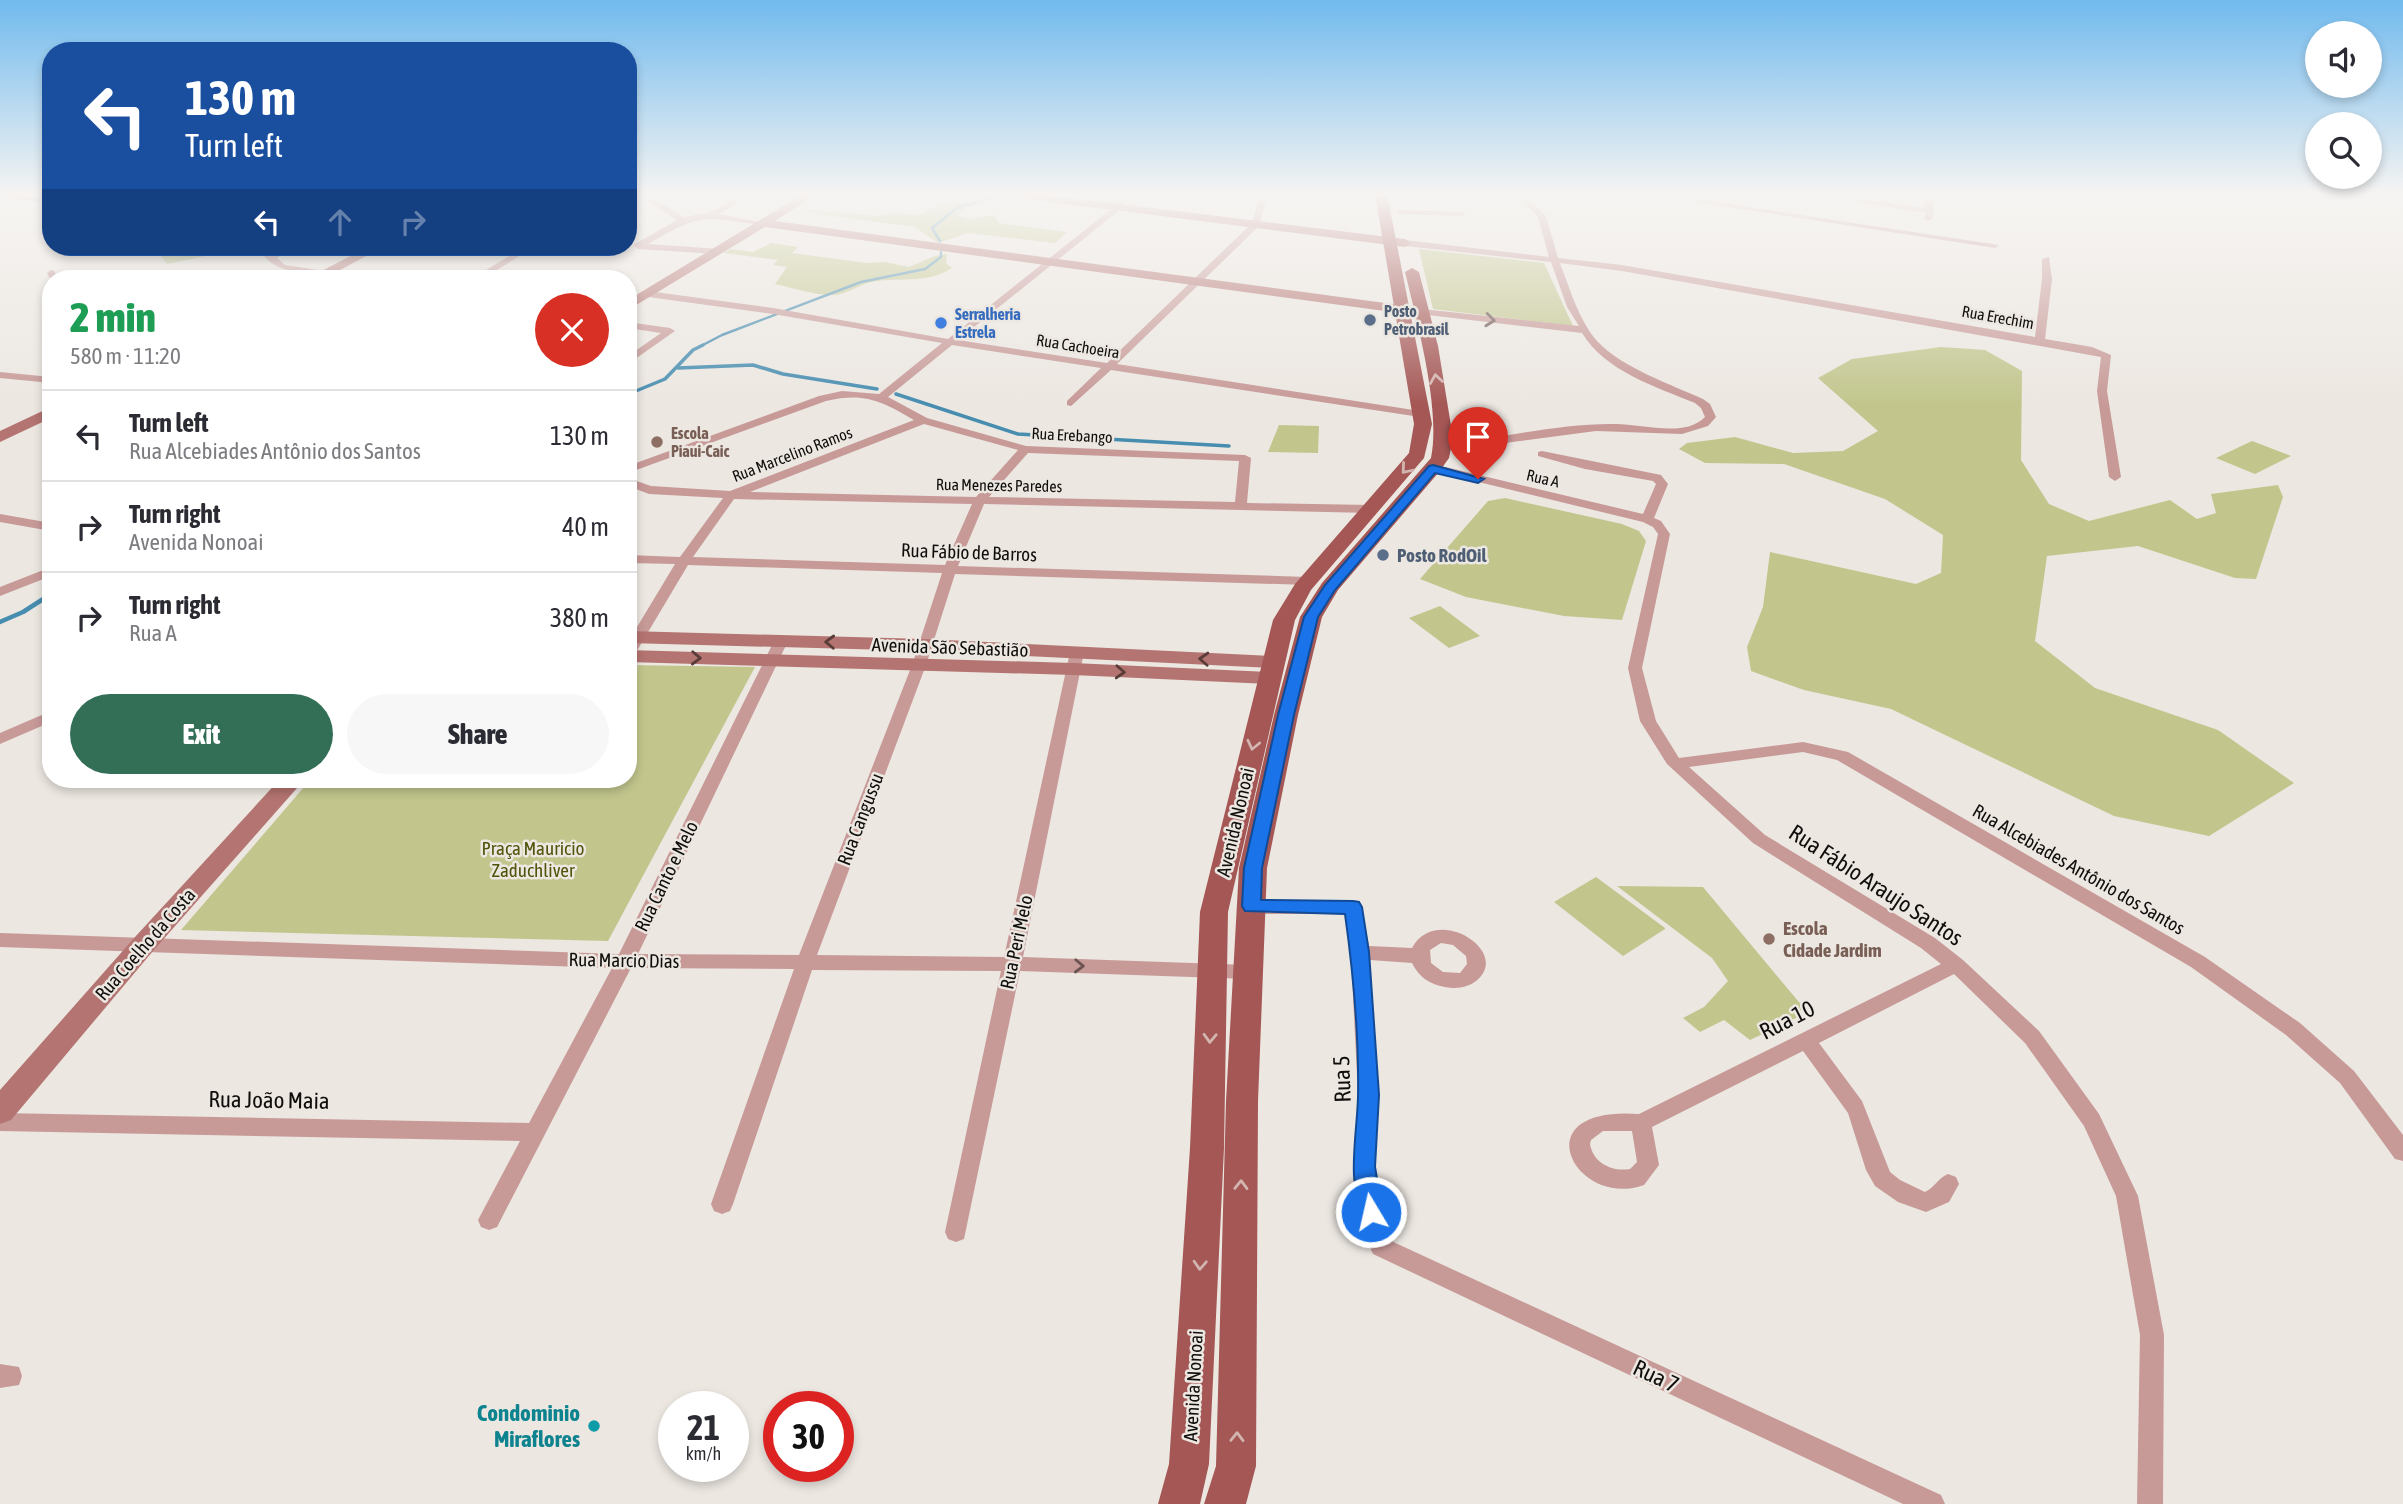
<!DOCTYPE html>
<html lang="en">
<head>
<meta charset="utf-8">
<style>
	body { margin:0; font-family:"Asap Condensed",sans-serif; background:#f7f7f7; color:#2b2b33; height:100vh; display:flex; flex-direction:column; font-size:26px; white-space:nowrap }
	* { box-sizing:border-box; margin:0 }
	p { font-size:23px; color:#7c7c81 }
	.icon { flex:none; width:38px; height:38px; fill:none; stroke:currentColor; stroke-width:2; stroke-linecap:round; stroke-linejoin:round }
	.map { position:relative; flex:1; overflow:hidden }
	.details { position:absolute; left:42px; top:270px; width:595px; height:518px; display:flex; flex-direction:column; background:#fff; border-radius:28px; box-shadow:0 4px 10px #0003 }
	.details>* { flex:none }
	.banner { position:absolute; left:42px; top:42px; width:595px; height:214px; border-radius:28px; box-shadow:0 4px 10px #0003; background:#1a4fa0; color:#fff; overflow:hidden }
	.tools { position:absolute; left:2305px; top:21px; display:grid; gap:14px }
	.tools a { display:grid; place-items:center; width:77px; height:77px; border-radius:50%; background:#fff; box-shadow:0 4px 10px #0003; font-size:35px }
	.speed { position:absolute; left:658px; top:1391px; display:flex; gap:14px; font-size:35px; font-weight:700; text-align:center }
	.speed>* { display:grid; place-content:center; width:91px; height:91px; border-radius:50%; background:#fff; box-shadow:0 4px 10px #0003; line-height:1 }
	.speed small { font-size:18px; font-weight:400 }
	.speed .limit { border:10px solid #d22; background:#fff; color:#111 }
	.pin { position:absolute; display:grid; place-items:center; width:60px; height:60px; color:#fff; margin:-72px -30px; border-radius:50% 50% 50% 0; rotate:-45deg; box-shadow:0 0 7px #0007 }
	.pin .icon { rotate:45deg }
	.me { position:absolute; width:77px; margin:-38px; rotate:351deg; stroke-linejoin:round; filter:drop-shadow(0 0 5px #0008) }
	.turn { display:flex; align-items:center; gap:24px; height:147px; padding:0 28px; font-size:32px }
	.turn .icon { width:91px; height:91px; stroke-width:2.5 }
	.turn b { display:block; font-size:49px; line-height:60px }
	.lanes { display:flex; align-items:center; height:66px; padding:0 28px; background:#0003; justify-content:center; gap:35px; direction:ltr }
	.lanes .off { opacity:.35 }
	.round { display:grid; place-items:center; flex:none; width:74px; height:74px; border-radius:37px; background:#f7f7f7 }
	.summary { display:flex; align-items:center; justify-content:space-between; height:119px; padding:0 28px }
	h1 { font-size:42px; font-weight:800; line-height:52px; color:#1e9e55 }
	.cta { display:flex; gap:14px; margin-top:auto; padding:14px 28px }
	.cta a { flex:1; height:80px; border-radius:42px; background:#336e57; color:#fff; font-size:28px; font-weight:800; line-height:80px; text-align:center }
	.cta a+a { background:#f7f7f7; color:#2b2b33 }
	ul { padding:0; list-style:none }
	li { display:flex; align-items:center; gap:21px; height:91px; padding:0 28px; border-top:2px solid #e1e1e2 }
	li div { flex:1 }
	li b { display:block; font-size:26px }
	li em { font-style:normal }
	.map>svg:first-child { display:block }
	.green { fill:#c2c68d }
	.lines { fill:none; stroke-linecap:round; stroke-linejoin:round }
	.stream-far2 { stroke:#478db0; stroke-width:2.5 }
	.stream-far1 { stroke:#478db0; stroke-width:3.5 }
	.stream { stroke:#478db0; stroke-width:4.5 }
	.street { fill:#c79a98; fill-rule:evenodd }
	.secondary { fill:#b47471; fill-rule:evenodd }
	.primary { fill:#a45755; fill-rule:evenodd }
	.oneway { stroke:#6c5452 }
	.oneway2 { stroke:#d3b5b0 }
	.oneway3 { stroke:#5a3c39 }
	.route { fill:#1a73e8; stroke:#114b97; stroke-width:2 }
	.service-dot { fill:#5c6f8a; stroke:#ece7e1; stroke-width:2.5 }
	.shop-dot { fill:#3f7fe0; stroke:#ece7e1; stroke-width:2.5 }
	.education-dot { fill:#8d6e63; stroke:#ece7e1; stroke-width:2.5 }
	.culture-dot { fill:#0f9aa8; stroke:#ece7e1; stroke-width:2.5 }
	.labels { text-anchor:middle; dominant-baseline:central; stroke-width:5; stroke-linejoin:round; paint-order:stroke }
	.far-service-label { font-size:16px; font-weight:bold; fill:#4e5e75; stroke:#ece7e1; text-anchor:start }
	.far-shop-label { font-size:16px; font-weight:bold; fill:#366cbe; stroke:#ece7e1; text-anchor:start }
	.far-street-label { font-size:16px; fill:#100e0c; stroke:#ece7e1 }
	.far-education-label { font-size:16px; font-weight:bold; fill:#785e54; stroke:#ece7e1; text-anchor:start }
	.street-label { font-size:19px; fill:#100e0c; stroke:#ece7e1 }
	.service-label { font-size:19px; font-weight:bold; fill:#4e5e75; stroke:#ece7e1; text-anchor:start }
	.park-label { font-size:19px; fill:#505309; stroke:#ece7e1 }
	.education-label { font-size:19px; font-weight:bold; fill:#785e54; stroke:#ece7e1; text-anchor:start }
	.near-street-label { font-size:23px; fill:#100e0c; stroke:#ece7e1 }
	.near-culture-label { font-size:23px; font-weight:bold; fill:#0d838f; stroke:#ece7e1; text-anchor:end }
</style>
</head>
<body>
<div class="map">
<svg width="2403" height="1504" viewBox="0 0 2403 1504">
	<rect width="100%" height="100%" fill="#ece7e1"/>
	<!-- green -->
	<g class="green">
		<path d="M969,202L957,208H966L957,216L970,219L994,215L999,223L1067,232L1055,243L968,233L938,243L915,227L824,215L800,209L877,216L891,213L919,215L944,203Z"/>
		<path d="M771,243L798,247L792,253L867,263L885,262L909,267L935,256L947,254L946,263L952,268C930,283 902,278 877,281C861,282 845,297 830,295C812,294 793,288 775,284L787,267L773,265L778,260L724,253L730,249L753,252Z"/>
		<path d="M154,247H250L167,264Z"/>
		<path d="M1419,249L1544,263L1573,326L1433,309Z"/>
		<path d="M1941,347L1985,350L2022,371L2021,460L2049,504L2089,521L2170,500L2197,519L2216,513L2211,494L2278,485L2283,497L2256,579L2235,578L2138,546L2047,556L2035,641L2095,688L2218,730L2294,783L2209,836L2114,816L1891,709L1804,690L1751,671L1747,647L1763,607L1770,552L1916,584L1941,573L1943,535L1885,499L1784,464L1705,463L1679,449L1687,443L1735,437L1793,453L1843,451L1878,431L1818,378L1852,359Z"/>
		<path d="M1279,425L1319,426L1318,453L1268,452Z"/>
		<path d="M2252,441L2291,456L2255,474L2216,458Z"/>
		<path d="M1505,498L1622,524L1639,531L1646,541L1622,620L1564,616L1466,597L1420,579L1488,501Z"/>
		<path d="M1440,606L1480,636L1449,648L1409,618Z"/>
		<path d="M628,665L755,667L608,941L181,930L311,779H628Z"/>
		<path d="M1596,877L1665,928V929L1623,956L1554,902Z"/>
		<path d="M1617,886L1703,887L1803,1007L1796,1018L1750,1040L1724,1020L1700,1032L1683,1018L1704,1007L1728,981L1712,958Z"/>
	</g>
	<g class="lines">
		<!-- stream-far2 -->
		<g class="stream-far2">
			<path d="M2346,194L2360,197"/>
			<path d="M940,241L932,228L958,207L986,200L991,196"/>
			<path d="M699,347L722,335L861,282L925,269L941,257V252"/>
		</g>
		<!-- stream-far1 -->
		<g class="stream-far1">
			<path d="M678,368L753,365L783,374L877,389"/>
			<path d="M631,393L665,379L693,350L703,345"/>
			<path d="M896,394L1018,434L1229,446"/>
		</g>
		<!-- stream -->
		<path class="stream" d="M0,622L23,612L51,594"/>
		<!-- street -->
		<g class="street">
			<path d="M636,194H646L684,217L708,213L729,203L717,194H727L735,198L737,204L719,214L764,223L760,225C702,216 699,214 648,244L720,249L721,251L717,254L638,249L634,246L635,244L677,220Z"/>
			<path d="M1120,194H1128L1121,209L958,340L1107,363L1252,223L1260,194H1268L1259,226L1117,364L1420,411L1425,414L1420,417L1111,370L1071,406L1067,405V401L1101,368L952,345L888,397L927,418L1026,446L1245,455L1251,458L1247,503L1371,505L1377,509L1371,513L984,504L958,566L1308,577L1315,581L1308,585L955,574L926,665L817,955L1004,957L1070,652L1077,648L1084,652L1023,957L1248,965L1255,967L1257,972L1255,977L1248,979L1020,971L964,1239L956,1242L948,1239L945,1232L1001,971L812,970L733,1204L730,1211L722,1214L714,1211L711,1204L794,969L631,968L497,1227L489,1230L481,1227L478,1220L520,1141L0,1131V1113L529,1123L612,968L0,947V933L619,954L774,641L781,637L788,641L638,954L799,955L912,665L942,573L688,565L635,654L628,658V642L675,564L628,563V555L680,557L723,498L649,494L628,486V478L651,486L730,491L914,420C881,401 865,392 826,401L628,473V466L819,396L842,391L879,394L942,343L773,314L648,297L643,294L648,291L773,308L948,339L1115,206ZM924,424L1018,450L976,497L750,492ZM1028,453L1239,461L1235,502L989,497ZM734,499L972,504L945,565L693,557Z"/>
			<path d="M1515,194H1524L1546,216L1558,258L1622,265L2035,337L2042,279V259L2049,257L2052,279L2045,339L2092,347L2111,355L2107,391L2121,477L2115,481L2109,477L2097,391L2101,357L1622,271L1560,263C1570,289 1579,321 1598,342C1621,367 1672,385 1703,399L1710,404L1716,417L1708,426L1682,434L1596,431L1466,448H1440V444L1444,443C1502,439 1558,423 1616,424C1642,424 1685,438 1705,417L1701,408L1695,403C1656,387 1605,371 1582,333L1419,314V310L1422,309L1579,326L1567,307L1551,262L1405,246L1401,243L1405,240L1549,257L1538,217Z"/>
			<path d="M1643,194H1663L1999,245L1995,248Z"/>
			<path d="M1809,194H1829L1925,208L1923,194H1931L1934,211L1932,219L1928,221L1924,219L1926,213Z"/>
			<path d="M1399,210L1462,212L1466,214L1462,216L1396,214Z"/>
			<path d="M259,247H270L268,249L273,253L288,247H298L277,258L285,265L331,272L327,275C300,272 269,273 259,247Z"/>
			<path d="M524,247H534L484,278H473Z"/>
			<path d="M51,270L54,271L58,278L51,280L47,273Z"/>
			<path d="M628,322L670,328L675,331L628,364V356L661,333L628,328Z"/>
			<path d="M0,372L51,377V383L0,378Z"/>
			<path d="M1542,451L1661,475L1668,484L1654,518L1661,521L1670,534L1642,668L1656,721L1679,758L1803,742L1848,752L2205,957L2300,1023L2354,1071L2403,1135V1161L2395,1159L2340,1083L2286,1035L2191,967L1837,760L1803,752L1689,767L1765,835L1935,938L1963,960L2039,1031L2099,1114L2138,1196L2164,1335L2163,1504H2137L2140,1335L2116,1196L2084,1126L2025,1043L1954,974L1819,1043L1862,1101L1890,1172L1900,1180L1925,1192C1935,1187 1938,1178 1948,1174L1956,1177L1959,1184L1949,1202L1926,1212L1898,1202L1875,1186L1866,1170L1848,1113L1803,1051L1652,1127L1659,1165L1644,1185C1575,1210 1520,1105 1639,1114L1941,964L1921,948L1753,843L1667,764L1640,721L1628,668L1658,534L1653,527L1643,522L1429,470L1427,468L1433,464L1643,514L1656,484L1653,481L1585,469L1538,456V452ZM1603,1131H1632L1637,1162L1630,1169C1612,1172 1593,1163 1590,1144L1591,1140Z"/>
			<path d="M0,514L51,523V531L0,522Z"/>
			<path d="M51,567V576L0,596V587Z"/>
			<path d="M51,711V722L0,744V733Z"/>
			<path d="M1251,900H1353L1359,902L1362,907L1369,946L1412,948C1436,903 1513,952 1476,981C1467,988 1456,989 1445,987C1429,984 1419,977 1412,963L1370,960L1378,1095L1375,1167L1389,1240L1941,1495L1945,1504H1903L1373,1254L1364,1235L1353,1167L1358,1095L1350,937L1345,914H1251L1245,912L1242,907L1245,902ZM1441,943L1453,945L1466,956L1467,964L1460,973L1443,972L1431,963L1430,950Z"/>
			<path d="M0,1364L19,1367L22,1376L19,1385L0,1388Z"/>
		</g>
		<!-- secondary -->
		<g class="secondary">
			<path d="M0,194L51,197V203L0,198Z"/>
			<path d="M803,194H817L775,221L1422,308L1429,312L1422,316L765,227L628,310V300Z"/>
			<path d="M1005,194H1039L1405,239L1411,243L1405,247L1011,197Z"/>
			<path d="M368,247H383L325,278H308Z"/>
			<path d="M51,407V418L0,442V431Z"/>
			<path d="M628,631L925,639L1272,656L1279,658L1282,662L1279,666L1272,668L925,651L628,643Z"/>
			<path d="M628,650L1073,663L1269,672L1277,673L1280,678L1277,683L1269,684L1073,675L628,662Z"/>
			<path d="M280,779H305L153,951L11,1120L0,1124V1090L135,937Z"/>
		</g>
		<!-- primary -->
		<g class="primary">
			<path d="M1375,194H1387L1432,424L1424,458L1311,590L1295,620L1228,912L1224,1148L1209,1464L1200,1504H1158L1169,1464L1190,1148L1200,912L1273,620L1295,584L1409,453L1414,424Z"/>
			<path d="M1412,268L1419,272L1438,346L1453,438L1449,458L1439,472L1338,590L1322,617L1298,715L1267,868L1258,1101L1256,1466L1246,1504H1204L1216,1466L1226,1101L1239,868L1274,715L1300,617L1322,583L1431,458C1441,409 1417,322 1405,272Z"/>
		</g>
	</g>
	<!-- one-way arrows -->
	<defs><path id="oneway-chevron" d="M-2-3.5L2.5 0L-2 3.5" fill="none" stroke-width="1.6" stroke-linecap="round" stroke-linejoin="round" transform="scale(1.75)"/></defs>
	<g class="oneway">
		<use href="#oneway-chevron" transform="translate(1490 320) rotate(6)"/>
		<use href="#oneway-chevron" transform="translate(1079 966) rotate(2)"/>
	</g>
	<g class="oneway2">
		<use href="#oneway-chevron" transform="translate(1436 379) rotate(-99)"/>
		<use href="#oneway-chevron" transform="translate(1406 469) rotate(130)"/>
		<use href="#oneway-chevron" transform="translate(1253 745) rotate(103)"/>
		<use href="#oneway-chevron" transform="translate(1210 1038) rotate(92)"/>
		<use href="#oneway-chevron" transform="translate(1241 1185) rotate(-89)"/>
		<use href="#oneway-chevron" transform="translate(1200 1265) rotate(93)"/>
		<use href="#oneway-chevron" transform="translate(1237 1437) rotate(-89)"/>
	</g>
	<g class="oneway3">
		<use href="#oneway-chevron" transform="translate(830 642) rotate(-178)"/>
		<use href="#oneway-chevron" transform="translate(696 658) rotate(2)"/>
		<use href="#oneway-chevron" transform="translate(1204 659) rotate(-177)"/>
		<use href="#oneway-chevron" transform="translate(1120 672) rotate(3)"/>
	</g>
	<!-- sky -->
	<linearGradient id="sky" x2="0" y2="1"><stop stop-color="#71baee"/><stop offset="0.48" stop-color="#f6f4f2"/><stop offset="1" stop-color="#f6f4f2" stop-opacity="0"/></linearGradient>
	<rect width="2403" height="405" fill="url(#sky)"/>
	<!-- route -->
	<path class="route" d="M1433,465L1484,479L1478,483L1435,473L1335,590L1318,617L1294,715L1262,868L1261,900L1353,901L1359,902L1362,907L1369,952L1379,1095L1375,1167L1383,1212L1379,1219L1371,1222L1364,1219C1346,1182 1357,1136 1358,1097C1359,1039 1353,971 1345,914L1245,911L1242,906L1244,868L1278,715L1304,617L1325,585L1429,466Z"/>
	<!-- markers -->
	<g class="service-dot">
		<circle cx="1370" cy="320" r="7"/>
		<circle cx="1383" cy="555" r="7"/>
	</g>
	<circle class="shop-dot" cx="941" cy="323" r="7"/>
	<g class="education-dot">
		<circle cx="657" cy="442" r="7"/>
		<circle cx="1769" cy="939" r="7"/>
	</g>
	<circle class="culture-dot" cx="594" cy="1426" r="7"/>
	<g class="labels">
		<!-- far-service labels -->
		<g class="far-service-label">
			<text x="1384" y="311">Posto<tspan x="1384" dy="18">Petrobrasil</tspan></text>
		</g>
		<!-- far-shop labels -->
		<g class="far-shop-label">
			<text x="955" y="314">Serralheria<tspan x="955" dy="18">Estrela</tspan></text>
		</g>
		<!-- far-street labels -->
		<g class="far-street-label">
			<text transform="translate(1998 317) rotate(10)">Rua Erechim</text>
			<text transform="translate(1078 346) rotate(9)">Rua Cachoeira</text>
			<text transform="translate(1072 435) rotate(3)">Rua Erebango</text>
			<text transform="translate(792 454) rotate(-21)">Rua Marcelino Ramos</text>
			<text transform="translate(1543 478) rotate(13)">Rua A</text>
			<text transform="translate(999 485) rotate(1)">Rua Menezes Paredes</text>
		</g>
		<!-- far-education labels -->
		<g class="far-education-label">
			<text x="671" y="433">Escola<tspan x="671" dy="18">Piaui-Caic</tspan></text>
		</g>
		<!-- street labels -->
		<g class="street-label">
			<text transform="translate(969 552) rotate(2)">Rua Fábio de Barros</text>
			<text transform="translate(950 647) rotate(2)">Avenida São Sebastião</text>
			<text transform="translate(860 819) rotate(-69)">Rua Cangussu</text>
			<text transform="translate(1235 822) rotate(-77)">Avenida Nonoai</text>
			<text transform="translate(2079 869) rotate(30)">Rua Alcebiades Antônio dos Santos</text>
			<text transform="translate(666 876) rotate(-64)">Rua Canto e Melo</text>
			<text transform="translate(1016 942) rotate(-78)">Rua Peri Melo</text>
			<text transform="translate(145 944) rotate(-49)">Rua Coelho da Costa</text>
			<text transform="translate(624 960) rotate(1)">Rua Marcio Dias</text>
			<text transform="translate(1193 1386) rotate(-87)">Avenida Nonoai</text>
		</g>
		<!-- service labels -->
		<g class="service-label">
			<text x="1397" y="555">Posto RodOil</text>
		</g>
		<!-- park labels -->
		<g class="park-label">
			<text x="533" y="848">Praça Mauricio<tspan x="533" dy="22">Zaduchliver</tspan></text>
		</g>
		<!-- education labels -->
		<g class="education-label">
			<text x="1783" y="928">Escola<tspan x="1783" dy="22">Cidade Jardim</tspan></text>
		</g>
		<!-- near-street labels -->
		<g class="near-street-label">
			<text transform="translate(1876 885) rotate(33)">Rua Fábio Araujo Santos</text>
			<text transform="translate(1787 1020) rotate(-27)">Rua 10</text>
			<text transform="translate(1342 1079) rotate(-92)">Rua 5</text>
			<text transform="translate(269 1100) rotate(1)">Rua João Maia</text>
			<text transform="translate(1656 1376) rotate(25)">Rua 7</text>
		</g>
		<!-- near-culture labels -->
		<g class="near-culture-label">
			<text x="580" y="1413">Condominio<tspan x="580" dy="26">Miraflores</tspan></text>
		</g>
	</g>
</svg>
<div class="tools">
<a><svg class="icon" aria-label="sound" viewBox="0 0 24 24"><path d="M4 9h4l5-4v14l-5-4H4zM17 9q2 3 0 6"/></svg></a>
<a><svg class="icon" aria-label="search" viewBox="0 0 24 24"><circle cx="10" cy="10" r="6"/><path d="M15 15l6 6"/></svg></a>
</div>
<div class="speed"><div>21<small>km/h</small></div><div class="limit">30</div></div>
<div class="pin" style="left:1478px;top:479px;background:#d93025"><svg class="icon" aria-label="arrive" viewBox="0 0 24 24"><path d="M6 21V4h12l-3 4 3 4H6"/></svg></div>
<svg class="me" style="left:1371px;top:1212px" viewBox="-20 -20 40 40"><circle r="17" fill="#1a73e8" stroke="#fff" stroke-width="3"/><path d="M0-11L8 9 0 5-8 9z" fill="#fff"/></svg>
<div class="banner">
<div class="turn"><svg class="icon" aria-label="left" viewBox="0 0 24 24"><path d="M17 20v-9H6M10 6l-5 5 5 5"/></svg><div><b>130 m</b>Turn left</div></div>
<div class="lanes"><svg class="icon" aria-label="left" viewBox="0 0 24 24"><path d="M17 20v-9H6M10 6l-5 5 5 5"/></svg><svg class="icon off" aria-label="ahead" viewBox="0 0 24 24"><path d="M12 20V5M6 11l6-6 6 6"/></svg><svg class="icon off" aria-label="right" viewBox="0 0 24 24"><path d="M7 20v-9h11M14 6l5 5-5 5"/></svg></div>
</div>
<section class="details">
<div class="summary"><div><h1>2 min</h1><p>580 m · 11:20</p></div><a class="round" style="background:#d93025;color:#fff"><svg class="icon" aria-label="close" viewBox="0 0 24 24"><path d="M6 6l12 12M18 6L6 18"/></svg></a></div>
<ul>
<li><svg class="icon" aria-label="left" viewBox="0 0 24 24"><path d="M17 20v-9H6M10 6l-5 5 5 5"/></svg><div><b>Turn left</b><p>Rua Alcebiades Antônio dos Santos</p></div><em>130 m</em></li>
<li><svg class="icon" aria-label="right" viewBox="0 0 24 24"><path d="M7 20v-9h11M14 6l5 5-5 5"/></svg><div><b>Turn right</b><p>Avenida Nonoai</p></div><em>40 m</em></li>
<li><svg class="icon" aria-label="right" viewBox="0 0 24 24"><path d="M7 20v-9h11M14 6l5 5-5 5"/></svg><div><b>Turn right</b><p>Rua A</p></div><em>380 m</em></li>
</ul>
<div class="cta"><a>Exit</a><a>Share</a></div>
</section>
</div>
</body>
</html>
